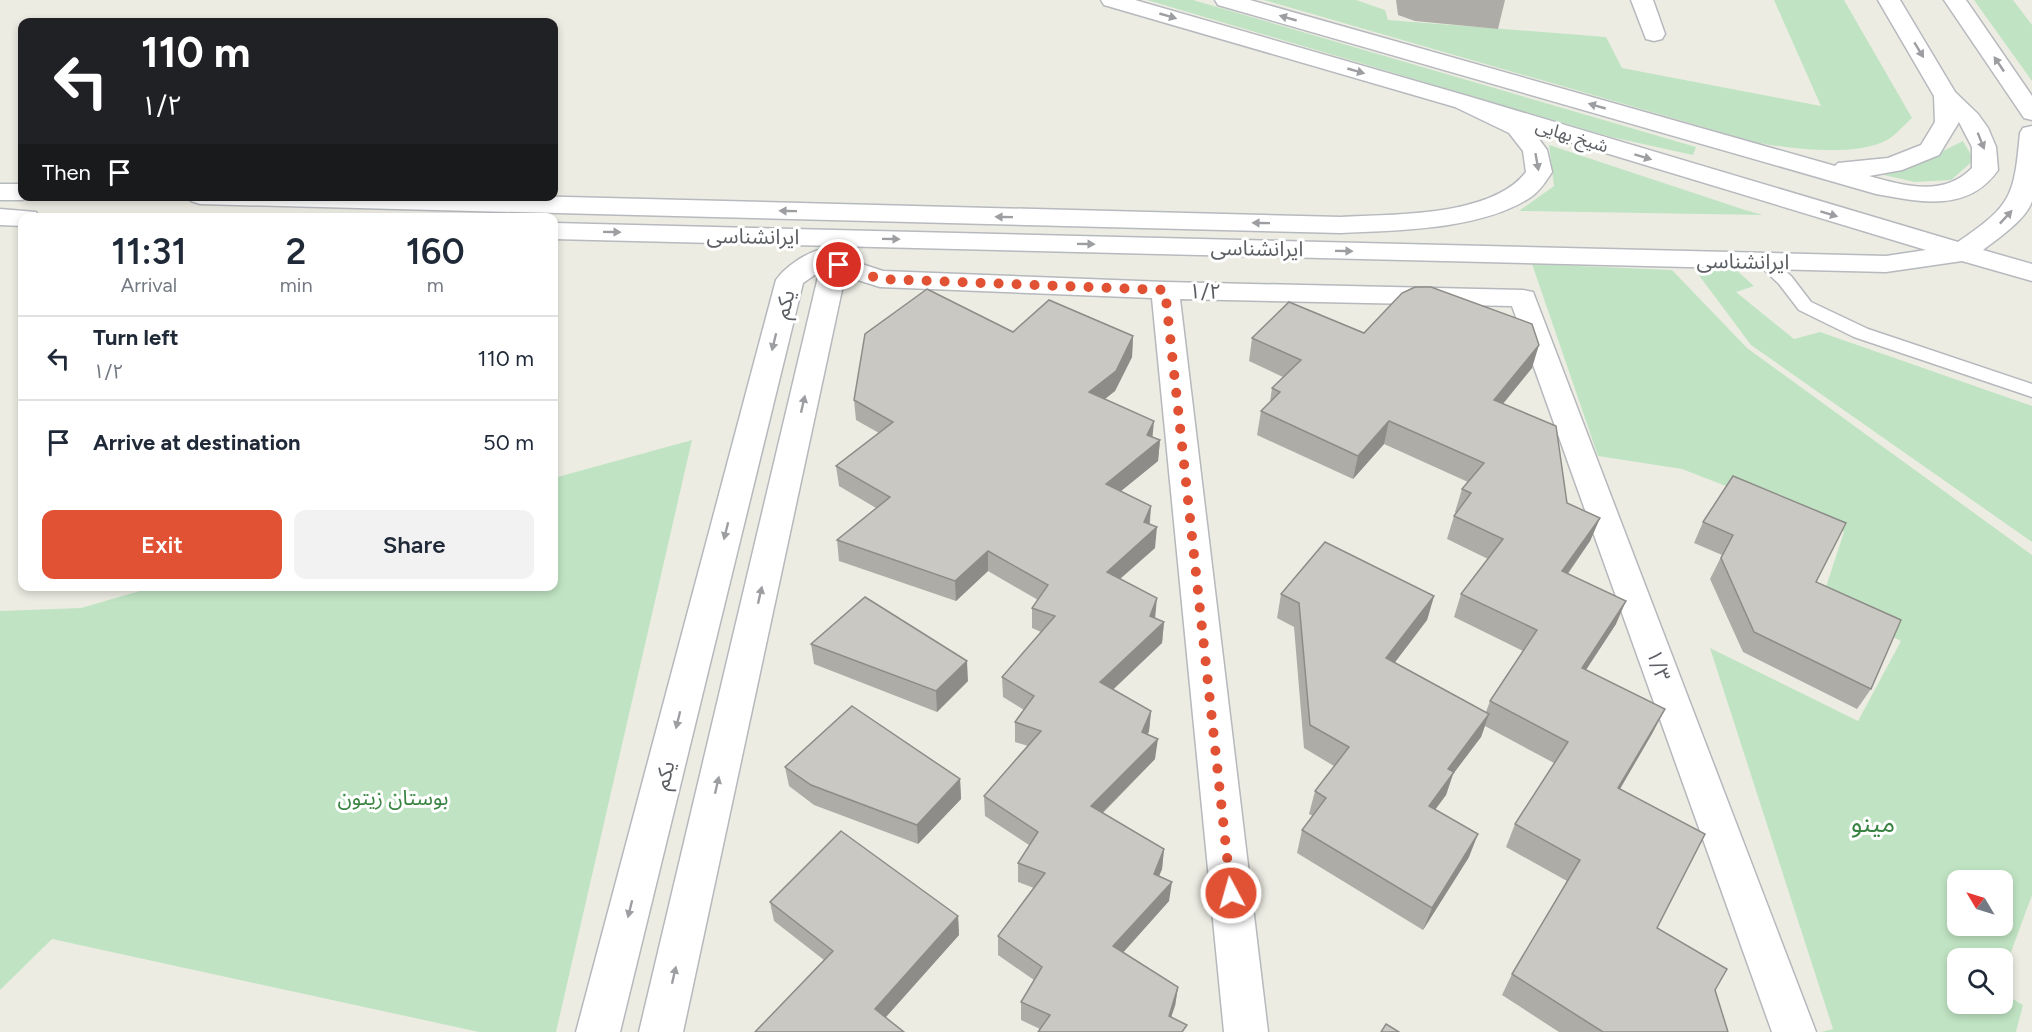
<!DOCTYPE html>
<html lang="en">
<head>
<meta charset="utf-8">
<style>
	body { margin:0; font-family:Figtree,"Noto Sans Arabic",sans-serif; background:#f2f2f3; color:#1f2937; height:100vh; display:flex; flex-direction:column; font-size:22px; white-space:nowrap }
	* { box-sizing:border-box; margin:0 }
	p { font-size:20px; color:#747a83 }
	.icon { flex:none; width:33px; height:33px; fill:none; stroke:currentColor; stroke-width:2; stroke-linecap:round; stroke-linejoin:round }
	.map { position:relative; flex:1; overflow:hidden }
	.details { position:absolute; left:18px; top:213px; width:540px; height:378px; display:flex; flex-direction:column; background:#fff; border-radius:12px; box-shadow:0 3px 9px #0003 }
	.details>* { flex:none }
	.banner { position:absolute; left:18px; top:18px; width:540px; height:183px; border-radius:12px; box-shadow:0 3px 9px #0003; background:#202124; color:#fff; overflow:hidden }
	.needle { width:39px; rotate:308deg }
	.controls { position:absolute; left:1947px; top:870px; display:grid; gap:12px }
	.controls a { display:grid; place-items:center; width:66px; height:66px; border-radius:12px; background:#fff; box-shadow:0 3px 9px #0003; font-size:30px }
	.pin { position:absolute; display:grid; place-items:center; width:51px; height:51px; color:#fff; margin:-26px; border:3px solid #fff; border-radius:50%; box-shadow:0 2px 6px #0007 }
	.me { position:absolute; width:66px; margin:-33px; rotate:354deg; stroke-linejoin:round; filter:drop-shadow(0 0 4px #0008) }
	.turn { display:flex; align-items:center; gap:21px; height:126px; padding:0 24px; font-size:27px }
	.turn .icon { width:78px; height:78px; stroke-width:2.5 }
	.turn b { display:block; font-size:42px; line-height:51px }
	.then { display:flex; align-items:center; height:57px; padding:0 24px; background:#0003; gap:12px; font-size:22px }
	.eta { display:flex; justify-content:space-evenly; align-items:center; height:102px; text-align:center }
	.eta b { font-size:36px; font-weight:600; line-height:42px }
	.action { display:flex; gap:12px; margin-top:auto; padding:12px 24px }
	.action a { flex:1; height:69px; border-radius:12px; background:#e15134; color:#fff; font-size:24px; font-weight:600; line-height:69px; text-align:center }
	.action a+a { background:#f2f2f3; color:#1f2937 }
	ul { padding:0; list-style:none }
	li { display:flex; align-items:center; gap:18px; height:84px; padding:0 24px; border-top:2px solid #e0e1e3 }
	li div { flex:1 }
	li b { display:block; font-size:22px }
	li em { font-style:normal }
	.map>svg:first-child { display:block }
	.green { fill:#c0e4c3; fill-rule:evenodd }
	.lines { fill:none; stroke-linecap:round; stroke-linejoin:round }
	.lane-casing { stroke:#b5b8bc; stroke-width:3 }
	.street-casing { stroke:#b5b8bc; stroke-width:3 }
	.secondary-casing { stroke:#b6b9be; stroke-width:3 }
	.lane { fill:#fff; fill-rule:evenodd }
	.street { fill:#fff; fill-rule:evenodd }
	.secondary { fill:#fff; fill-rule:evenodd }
	.wall { fill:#aeaca7 }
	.shaded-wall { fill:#8d8c88 }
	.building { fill:#cac8c2; stroke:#8d8c88; stroke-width:1.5 }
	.oneway { fill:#9d9ea1 }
	.route { stroke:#e15134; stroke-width:10; stroke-dasharray:0 18 }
	.labels { text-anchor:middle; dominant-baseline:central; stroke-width:6; stroke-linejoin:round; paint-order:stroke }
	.far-street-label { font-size:18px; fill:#5b5e63; stroke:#fff }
	.street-label { font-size:21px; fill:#5b5e63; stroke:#fff }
	.park-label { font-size:21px; fill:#398443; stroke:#fff }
	.near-park-label { font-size:26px; fill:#398443; stroke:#fff }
</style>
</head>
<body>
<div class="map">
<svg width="2032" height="1032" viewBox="0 0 2032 1032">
	<rect width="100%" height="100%" fill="#edece3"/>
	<!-- green -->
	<g class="green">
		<path d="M1147,0H1193L1696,147L1693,155L1611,137Z"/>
		<path d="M1264,0H1356L1385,10L1388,20L1606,37L1622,68L1821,106L1774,0H1844L1912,118C1904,125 1896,135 1887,140C1856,157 1793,149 1759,143Z"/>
		<path d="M1974,0H2013L2032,25V81Z"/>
		<path d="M1963,141L1974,160L1951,180L1915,182L1884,175L1911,167Z"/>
		<path d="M1549,145L1745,210L1763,215L1519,211L1554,186Z"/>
		<path d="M1532,264L1672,270L1747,348L2032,555V895L2003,974L2002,958H1958V1004H2002L2003,993L2023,1005L2016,1032H1821L1833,1029L1710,648L1858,721L1901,641L1821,602L1844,532L1682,469L1598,456ZM1958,880H2002V926H1958Z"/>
		<path d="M1692,266L1733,267L1754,286L1736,292L1794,339L1820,332L2032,406V542L1751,345Z"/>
		<path d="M692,440L556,1032H479L52,939L0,990V611L81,608L157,586H554V478Z"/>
	</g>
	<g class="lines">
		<defs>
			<path id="lane" d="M1764,256L1770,257L1791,276L1811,302L1868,329L2032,384V397L1854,337L1799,310L1779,284L1755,261L1758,257Z"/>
			<g id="street">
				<path d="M1631,0H1653L1665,34L1662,39L1654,41L1646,39Z"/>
				<path d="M819,250L883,271L1165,282L1523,290L1533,292L1816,1032H1772L1512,306L1180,299L1268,1032H1224L1152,298L880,287L845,276L683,1032H639L818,277L816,274L803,283L620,1032H576L776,280C785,267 804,254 819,250Z"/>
			</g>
			<g id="secondary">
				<path d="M1101,0H1135L1471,97L1958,242C2012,205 2014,197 2020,133L2023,128L2032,126C2032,145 2032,184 2032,201C2027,219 1997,239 1983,250L2032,264V281L1962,261L1886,272L554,239V223L1886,256L1926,250L1533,131L1547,150L1552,172C1546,181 1540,191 1531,197C1481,230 1399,230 1341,233L200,204L191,201L187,196H527L1341,217C1393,214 1492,217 1526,172L1523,151L1509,133L1455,107L1104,5Z"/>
				<path d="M1215,0H1250L1835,166L1838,163L1888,158L1921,145L1935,122L1934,96L1878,0H1900L1955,92L1978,114L1988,128L1996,147L1998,170C1968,213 1920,202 1876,194L1218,5ZM1959,122L1972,147V168C1944,197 1905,186 1869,176L1902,170L1939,155Z"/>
				<path d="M1944,0H1966L2032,96V120L2024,118Z"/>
				<path d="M0,184H22V196H32L22,200H0Z"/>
				<path d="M0,209L36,212L40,218H22V226L0,225Z"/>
			</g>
		</defs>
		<!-- lane casing -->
		<use href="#lane" class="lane-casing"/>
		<!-- street casing -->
		<use href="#street" class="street-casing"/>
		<!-- secondary casing -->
		<use href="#secondary" class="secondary-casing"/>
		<!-- lane -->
		<use href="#lane" class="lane"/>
		<!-- street -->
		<use href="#street" class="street"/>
		<!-- secondary -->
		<use href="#secondary" class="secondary"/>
	</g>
	<!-- wall -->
	<g class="wall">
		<path d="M1396,0H1505L1498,29L1415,21L1398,15Z"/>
		<path d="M1013,332L1133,336L1132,357L1115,391L1105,399L1152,437L1160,440L1158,461L1121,491L1151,506L1150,524L1155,548L1120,579L1155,619L1164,622L1162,643L1113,689L1151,711L1149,731L1148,734L1155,759L1103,813L1164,849L1162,869L1159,876L1169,901L1123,952L1178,987L1175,1006L1040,1029L1021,1020V1002L1034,980L998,955V936L1034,888L1018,882V863L1029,845L985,816L984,796L1028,746L1015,742V722L1024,710L1003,697L1002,677L1041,632L1032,628V608L1038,600L988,571L956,601L839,561L837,540L876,508L839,486L836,466L879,433L856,420L854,400Z"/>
		<path d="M1364,333L1532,368L1503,404L1567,503L1600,518L1590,541L1568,574L1616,624L1586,670L1653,732L1620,789L1657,928L1715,990L1728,1032H1559L1502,995L1512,974L1567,881L1506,847L1515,824L1554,763L1485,726L1481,737L1453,774L1446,795L1435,809L1469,857L1423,930L1297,853L1302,830L1313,816L1309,814L1315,791L1334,766L1304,748L1294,627L1277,618L1281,594L1434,596L1427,620L1395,662L1486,712L1490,701L1523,651L1454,617L1461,594L1488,559L1447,539L1454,516L1456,513L1455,512L1462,489L1468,482L1384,444L1353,479L1257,435L1261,411L1270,402L1272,388L1283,377L1249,361L1252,338Z"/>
		<path d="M1733,476L1816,582L1871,689L1857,709L1743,652L1710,579L1722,555L1694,543L1703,522Z"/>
		<path d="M811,644L968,681L937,712L814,664Z"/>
		<path d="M785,767L960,779L961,799L918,844L814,805L789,786Z"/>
		<path d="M770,902L958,916L959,935L886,1017L755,1032L824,960L774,921Z"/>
	</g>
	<!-- shaded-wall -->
	<g class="shaded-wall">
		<path d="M1133,336L1132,357L1115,391L1088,412L1089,392Z"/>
		<path d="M1539,345L1532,368L1487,423L1494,400Z"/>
		<path d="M1154,421L1152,442L1160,440L1158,461L1105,504L1106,484Z"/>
		<path d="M1389,421L1384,444L1353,479L1358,456Z"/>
		<path d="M1151,506L1149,526L1157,527L1155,548L1105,592L1107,572L1144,522Z"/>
		<path d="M1600,518L1590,541L1553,594L1562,571Z"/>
		<path d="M988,551V571L956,601L955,581Z"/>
		<path d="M1434,596L1427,620L1380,682L1386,658Z"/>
		<path d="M1157,598L1155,619L1150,616Z"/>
		<path d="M1626,601L1616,624L1572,691L1582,668Z"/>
		<path d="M1164,622L1162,643L1099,703L1100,682Z"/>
		<path d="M967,661L968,681L937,712L936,691Z"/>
		<path d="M1665,709L1653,732L1607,811L1618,788Z"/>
		<path d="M1151,711L1149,731L1140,752L1142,732Z"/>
		<path d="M1489,714L1481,737L1453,774L1446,795L1421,829L1429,806L1448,769Z"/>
		<path d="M1158,739L1155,759L1090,825L1091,806Z"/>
		<path d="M960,779L961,799L918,844L917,825Z"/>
		<path d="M1478,834L1469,857L1423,930L1432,908Z"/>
		<path d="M1164,849L1162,869L1152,893L1154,874Z"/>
		<path d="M1172,882L1169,901L1112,965L1113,946Z"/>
		<path d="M958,916L959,935L877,1027L875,1009Z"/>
		<path d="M1178,987L1175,1006L1166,1032L1169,1016Z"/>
	</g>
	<!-- building -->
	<g class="building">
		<path d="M1415,287H1431L1532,324L1539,345L1494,400L1556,426L1567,503L1600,518L1562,571L1626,601L1582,668L1665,709L1618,788L1705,834L1657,928L1727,969L1715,990L1728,1032H1603L1512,974L1580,860L1515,824L1568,742L1490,701L1537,630L1461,594L1503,539L1454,516L1471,493L1462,489L1484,463L1389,421L1358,456L1261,411L1280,392L1272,388L1301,360L1252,338L1289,302L1364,333L1402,293Z"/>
		<path d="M927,289L1013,332L1049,300L1133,336L1116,371L1089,392L1154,421L1147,435L1160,440L1106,484L1151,506L1144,522L1157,527L1107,572L1157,598L1150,616L1164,622L1100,682L1151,711L1142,732L1158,739L1091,806L1164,849L1154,874L1172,882L1113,946L1178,987L1169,1016L1187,1025L1182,1032H1038L1050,1015L1021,1002L1042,967L998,936L1045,873L1018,863L1038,832L984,796L1041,731L1015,722L1034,696L1002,677L1055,616L1032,608L1048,585L988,551L955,581L837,540L890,497L836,466L893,422L854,400L865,334Z"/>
		<path d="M1733,476L1846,523L1816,582L1901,620L1871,689L1754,632L1721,558L1733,535L1703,522Z"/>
		<path d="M1325,542L1434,596L1386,658L1489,714L1448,769L1454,772L1429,806L1478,834L1432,908L1302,830L1326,798L1315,791L1349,747L1310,725L1299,603L1281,594Z"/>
		<path d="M865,597L967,661L936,691L811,644Z"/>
		<path d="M852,706L960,779L917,825L811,785L785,767Z"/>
		<path d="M841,831L958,916L875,1009L904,1032H755L833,951L770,902Z"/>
		<path d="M1386,1024L1399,1032H1381Z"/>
	</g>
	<!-- one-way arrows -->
	<defs><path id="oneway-solid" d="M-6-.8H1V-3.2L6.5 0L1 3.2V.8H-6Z" transform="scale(1.5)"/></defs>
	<g class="oneway">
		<use href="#oneway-solid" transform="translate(1168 16) rotate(16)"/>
		<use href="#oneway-solid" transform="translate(1288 18) rotate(-164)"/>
		<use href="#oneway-solid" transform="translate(1919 50) rotate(59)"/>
		<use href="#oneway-solid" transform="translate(1999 64) rotate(-124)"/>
		<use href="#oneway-solid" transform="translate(1356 71) rotate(16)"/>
		<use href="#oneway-solid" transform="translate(1597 106) rotate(-164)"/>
		<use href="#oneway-solid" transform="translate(1981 141) rotate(68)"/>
		<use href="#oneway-solid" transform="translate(1643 157) rotate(17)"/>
		<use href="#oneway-solid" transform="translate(1537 162) rotate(80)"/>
		<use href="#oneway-solid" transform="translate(788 211) rotate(-179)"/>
		<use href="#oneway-solid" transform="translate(1829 214) rotate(17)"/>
		<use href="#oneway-solid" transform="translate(1004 217) rotate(-179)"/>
		<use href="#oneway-solid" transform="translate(2006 217) rotate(-47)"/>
		<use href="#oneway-solid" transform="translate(1261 223) rotate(-179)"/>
		<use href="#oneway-solid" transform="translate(612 232) rotate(1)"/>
		<use href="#oneway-solid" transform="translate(891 239) rotate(1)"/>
		<use href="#oneway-solid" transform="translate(1086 244) rotate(1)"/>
		<use href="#oneway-solid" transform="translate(1344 251) rotate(1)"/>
		<use href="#oneway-solid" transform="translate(774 342) rotate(104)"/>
		<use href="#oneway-solid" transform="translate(803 404) rotate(-77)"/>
		<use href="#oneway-solid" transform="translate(726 531) rotate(104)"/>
		<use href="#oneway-solid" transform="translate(760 595) rotate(-77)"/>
		<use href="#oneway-solid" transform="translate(678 720) rotate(104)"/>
		<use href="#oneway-solid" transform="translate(717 785) rotate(-77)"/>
		<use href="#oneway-solid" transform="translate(630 909) rotate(104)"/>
		<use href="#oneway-solid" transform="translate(674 975) rotate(-77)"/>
	</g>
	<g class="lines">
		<!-- route -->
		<path class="route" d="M839,265L880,279L1165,290L1231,893"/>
	</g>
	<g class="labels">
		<!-- far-street labels -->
		<g class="far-street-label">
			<text transform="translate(1572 136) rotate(17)">شیخ بهایی</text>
		</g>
		<!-- street labels -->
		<g class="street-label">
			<text transform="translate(753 236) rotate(1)">ایرانشناسی</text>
			<text transform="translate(1257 248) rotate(1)">ایرانشناسی</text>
			<text transform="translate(1743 261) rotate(1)">ایرانشناسی</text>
			<text transform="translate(1205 291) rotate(1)">۱/۲</text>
			<text transform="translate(784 304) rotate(-76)">یکم</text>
			<text transform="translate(1659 665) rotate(70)">۱/۳</text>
			<text transform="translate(664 775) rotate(-76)">یکم</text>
		</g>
		<!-- park labels -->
		<g class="park-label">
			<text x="393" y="797">بوستان زیتون</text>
		</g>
		<!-- near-park labels -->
		<g class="near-park-label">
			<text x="1873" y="823">مینو</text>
		</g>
	</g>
</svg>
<div class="controls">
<a><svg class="needle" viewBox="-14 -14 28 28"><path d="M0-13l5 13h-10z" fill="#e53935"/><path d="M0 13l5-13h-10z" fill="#747a83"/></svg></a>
<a><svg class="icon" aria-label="search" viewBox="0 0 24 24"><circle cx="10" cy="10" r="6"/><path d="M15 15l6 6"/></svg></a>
</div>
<div class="pin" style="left:839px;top:265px;background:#d93025"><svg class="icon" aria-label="arrive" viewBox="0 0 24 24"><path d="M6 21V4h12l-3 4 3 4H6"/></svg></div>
<svg class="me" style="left:1231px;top:893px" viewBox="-20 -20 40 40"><circle r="17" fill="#e15134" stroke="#fff" stroke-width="3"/><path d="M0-11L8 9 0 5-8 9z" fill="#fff"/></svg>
<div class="banner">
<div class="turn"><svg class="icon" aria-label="left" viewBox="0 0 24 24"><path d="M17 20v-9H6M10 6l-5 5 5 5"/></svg><div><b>110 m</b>۱/۲</div></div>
<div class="then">Then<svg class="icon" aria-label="arrive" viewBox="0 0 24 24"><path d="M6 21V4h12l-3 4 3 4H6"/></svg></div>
</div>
<section class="details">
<div class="eta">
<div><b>11:31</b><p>Arrival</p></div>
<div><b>2</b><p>min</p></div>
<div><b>160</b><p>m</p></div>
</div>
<ul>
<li><svg class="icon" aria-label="left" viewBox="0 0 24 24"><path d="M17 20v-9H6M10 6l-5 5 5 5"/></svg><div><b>Turn left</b><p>۱/۲</p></div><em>110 m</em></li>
<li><svg class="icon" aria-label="arrive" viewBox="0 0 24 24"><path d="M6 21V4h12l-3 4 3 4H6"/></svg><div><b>Arrive at destination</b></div><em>50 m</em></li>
</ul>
<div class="action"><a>Exit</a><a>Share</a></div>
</section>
</div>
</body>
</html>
